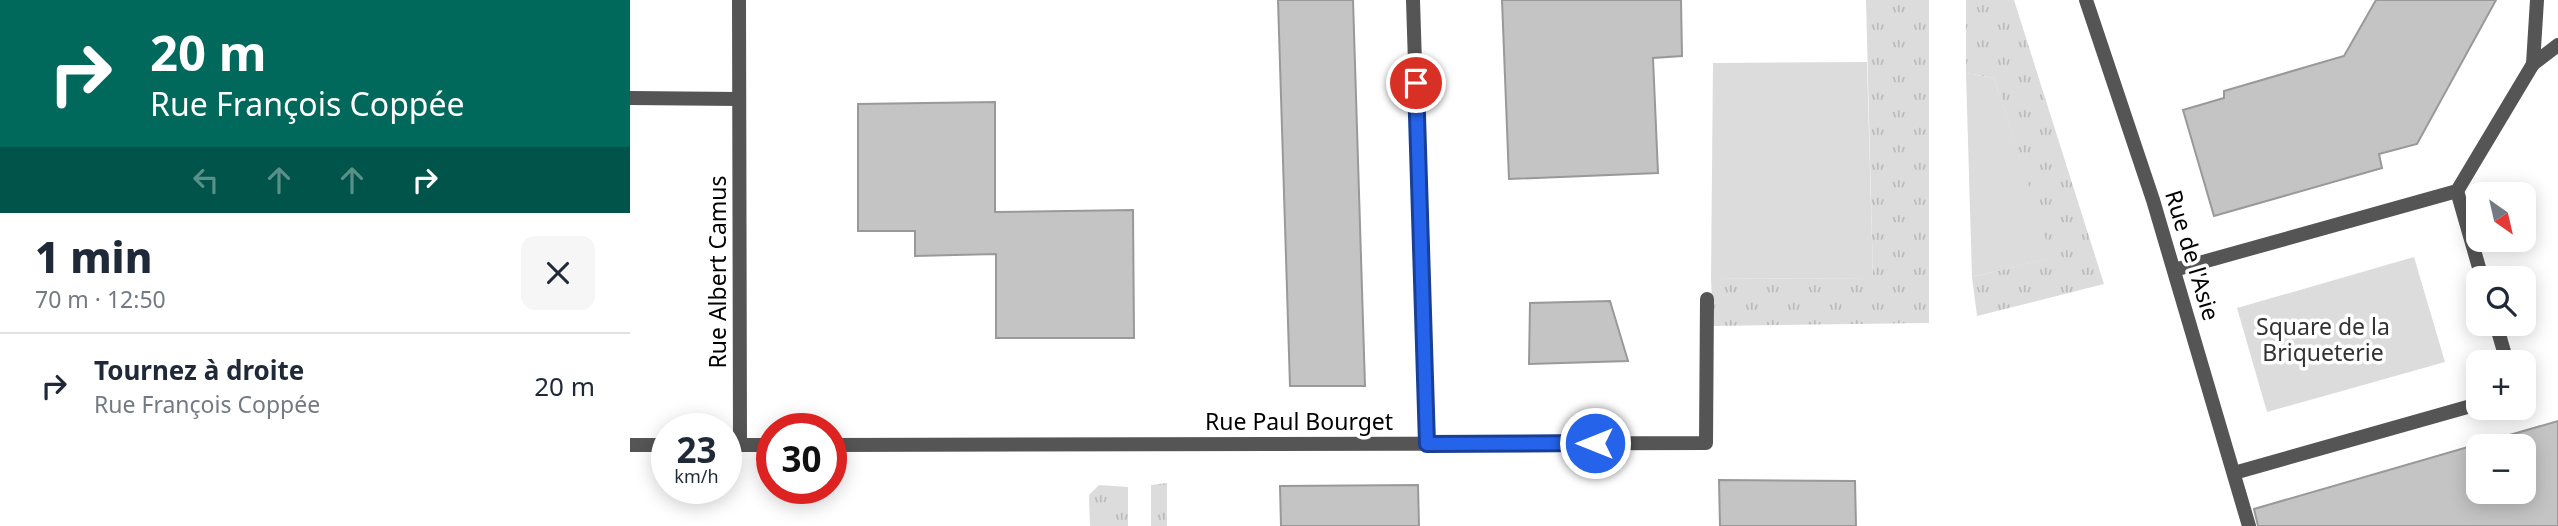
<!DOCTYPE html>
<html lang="fr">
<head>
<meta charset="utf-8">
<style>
	body { margin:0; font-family:"Noto Sans",sans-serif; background:#f6f6f7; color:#1f2937; height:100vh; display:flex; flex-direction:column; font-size:26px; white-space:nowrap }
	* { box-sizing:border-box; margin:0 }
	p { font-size:23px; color:#747a83 }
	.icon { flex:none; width:38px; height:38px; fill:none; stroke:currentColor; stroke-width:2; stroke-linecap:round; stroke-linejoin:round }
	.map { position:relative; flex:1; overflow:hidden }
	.side { display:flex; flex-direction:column; background:#fff; width:630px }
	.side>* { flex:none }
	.hud { background:#00695c; color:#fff; overflow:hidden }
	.needle { width:46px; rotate:146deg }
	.buttons { position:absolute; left:1836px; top:182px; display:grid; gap:14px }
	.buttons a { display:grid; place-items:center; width:70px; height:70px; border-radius:14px; background:#fff; box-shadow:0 4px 18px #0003; font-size:35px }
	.speed { position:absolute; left:21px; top:413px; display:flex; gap:14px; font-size:35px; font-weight:700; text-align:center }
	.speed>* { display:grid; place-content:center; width:91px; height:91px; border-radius:50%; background:#fff; box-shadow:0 4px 18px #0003; line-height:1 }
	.speed small { font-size:18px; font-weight:400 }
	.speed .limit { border:10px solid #d22; background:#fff; color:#111 }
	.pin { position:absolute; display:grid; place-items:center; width:60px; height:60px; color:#fff; margin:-30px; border:4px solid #fff; border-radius:50%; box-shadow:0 2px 7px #0007 }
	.me { position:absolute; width:77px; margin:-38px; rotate:270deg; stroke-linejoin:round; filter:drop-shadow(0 0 5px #0008) }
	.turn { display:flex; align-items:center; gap:24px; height:147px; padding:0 35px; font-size:32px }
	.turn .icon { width:91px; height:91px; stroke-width:2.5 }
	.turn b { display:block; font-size:49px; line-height:60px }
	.lanes { display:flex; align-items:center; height:66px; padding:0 35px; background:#0003; justify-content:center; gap:35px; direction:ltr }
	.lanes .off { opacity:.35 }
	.round { display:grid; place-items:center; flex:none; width:74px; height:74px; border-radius:14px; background:#f6f6f7 }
	.headline { display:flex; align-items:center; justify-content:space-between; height:119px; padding:0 35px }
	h1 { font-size:42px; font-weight:800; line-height:52px }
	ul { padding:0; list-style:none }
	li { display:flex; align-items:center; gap:21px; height:105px; padding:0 35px; border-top:2px solid #e0e1e3 }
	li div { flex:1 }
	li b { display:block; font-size:26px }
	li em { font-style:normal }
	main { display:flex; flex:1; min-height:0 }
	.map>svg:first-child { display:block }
	.grass { fill:url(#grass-tufts) }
	.green { fill:#dcdcdc }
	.building { fill:#c4c4c4; stroke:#999; stroke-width:2; fill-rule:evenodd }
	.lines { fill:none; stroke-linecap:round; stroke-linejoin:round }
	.street { stroke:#555; stroke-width:14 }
	.route-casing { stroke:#184099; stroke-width:18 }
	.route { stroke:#2563eb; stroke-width:12 }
	.labels { text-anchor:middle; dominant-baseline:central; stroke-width:7; stroke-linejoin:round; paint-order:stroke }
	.street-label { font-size:23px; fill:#000; stroke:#fff }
	.park-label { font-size:23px; fill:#333; stroke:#fff }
</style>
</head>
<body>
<main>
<section class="side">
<div class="hud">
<div class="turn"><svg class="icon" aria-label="right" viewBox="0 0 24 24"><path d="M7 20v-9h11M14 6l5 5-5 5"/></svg><div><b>20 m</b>Rue François Coppée</div></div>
<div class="lanes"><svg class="icon off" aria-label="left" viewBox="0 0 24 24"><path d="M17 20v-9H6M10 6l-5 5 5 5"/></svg><svg class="icon off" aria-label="ahead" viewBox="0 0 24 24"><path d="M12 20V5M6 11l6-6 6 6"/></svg><svg class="icon off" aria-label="ahead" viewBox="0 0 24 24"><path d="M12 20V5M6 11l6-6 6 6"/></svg><svg class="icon" aria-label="right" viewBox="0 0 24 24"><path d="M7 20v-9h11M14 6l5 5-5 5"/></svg></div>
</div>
<div class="headline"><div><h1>1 min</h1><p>70 m · 12:50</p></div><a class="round"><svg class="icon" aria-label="close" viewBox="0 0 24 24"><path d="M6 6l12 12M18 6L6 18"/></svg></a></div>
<ul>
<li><svg class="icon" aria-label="right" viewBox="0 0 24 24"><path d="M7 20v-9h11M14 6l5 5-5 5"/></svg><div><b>Tournez à droite</b><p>Rue François Coppée</p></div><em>20 m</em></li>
</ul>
</section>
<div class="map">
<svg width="1928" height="526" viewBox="0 0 1928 526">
	<defs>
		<pattern id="grass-tufts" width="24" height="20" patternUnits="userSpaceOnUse" patternTransform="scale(1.75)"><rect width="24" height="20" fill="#dcdcdc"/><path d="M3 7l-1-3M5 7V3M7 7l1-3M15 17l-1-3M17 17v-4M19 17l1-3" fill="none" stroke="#bbb"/></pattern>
	</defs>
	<rect width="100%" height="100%" fill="#fff"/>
	<!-- grass -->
	<g class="grass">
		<path d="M1236,0H1299V323L1083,326L1081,279L1243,278Z"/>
		<path d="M1336,0H1384L1474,284L1347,316L1342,277L1421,258L1364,78L1336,73Z"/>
		<path d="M537,483V526H521V485Z"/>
		<path d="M469,485L498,487V526H460L459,495Z"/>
	</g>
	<!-- green -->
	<g class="green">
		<path d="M1237,62L1243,278L1081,279L1083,63Z"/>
		<path d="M1336,73L1364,78L1422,258L1342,277Z"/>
		<path d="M1784,257L1815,362L1637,412L1607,308Z"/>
	</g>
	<!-- building -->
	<g class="building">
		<path d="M648,0H723L735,386H660Z"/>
		<path d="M872,0H1051L1052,56L1023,58L1028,173L879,179Z"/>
		<path d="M1746,0H1866L1787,144L1749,154L1752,168L1584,216L1553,110L1594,98V91L1714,56Z"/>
		<path d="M365,102V212L503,210L504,338H366V254L285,256V231H228V104Z"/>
		<path d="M980,301L998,361L899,364L900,303Z"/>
		<path d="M1928,421V526H1628L1624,509ZM1848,446H1894V492H1848Z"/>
		<path d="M1089,480L1225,481L1226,526H1090Z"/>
		<path d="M788,485L789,526H651L650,486Z"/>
	</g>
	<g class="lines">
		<!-- street -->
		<g class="street">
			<path d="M109,0L110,445"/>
			<path d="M783,0L797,444"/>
			<path d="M1456,0L1523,200L1619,526"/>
			<path d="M1903,64L1907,0"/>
			<path d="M0,98L109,99"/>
			<path d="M1827,191L1852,278"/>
			<path d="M1544,270L1827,191L1903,64L1928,45"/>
			<path d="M1866,324L1877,362"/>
			<path d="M0,445H37"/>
			<path d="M96,445H142"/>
			<path d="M201,445L1076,443L1077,299"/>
			<path d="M1604,473L1848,404"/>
		</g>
	</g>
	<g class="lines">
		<defs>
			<path id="route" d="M786,83L797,444L965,443"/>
		</defs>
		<!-- route casing -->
		<use href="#route" class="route-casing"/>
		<!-- route -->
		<use href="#route" class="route"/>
	</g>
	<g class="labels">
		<!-- street labels -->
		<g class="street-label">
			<text transform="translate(1563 255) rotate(73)">Rue de l'Asie</text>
			<text transform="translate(87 272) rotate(-90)">Rue Albert Camus</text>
			<text x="669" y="421">Rue Paul Bourget</text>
		</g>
		<!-- park labels -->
		<g class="park-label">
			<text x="1693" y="326">Square de la<tspan x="1693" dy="26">Briqueterie</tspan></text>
		</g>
	</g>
</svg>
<div class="buttons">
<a><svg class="needle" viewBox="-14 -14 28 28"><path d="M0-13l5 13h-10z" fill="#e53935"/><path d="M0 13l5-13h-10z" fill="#747a83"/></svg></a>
<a><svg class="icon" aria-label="search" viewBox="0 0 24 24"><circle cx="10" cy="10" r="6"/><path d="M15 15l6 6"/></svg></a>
<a>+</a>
<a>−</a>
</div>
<div class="speed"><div>23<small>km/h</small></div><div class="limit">30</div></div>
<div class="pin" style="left:786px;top:83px;background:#d93025"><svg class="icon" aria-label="arrive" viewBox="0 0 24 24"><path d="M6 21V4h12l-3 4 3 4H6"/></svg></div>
<svg class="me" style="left:965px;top:443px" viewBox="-20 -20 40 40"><circle r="17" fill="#2563eb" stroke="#fff" stroke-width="3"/><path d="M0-11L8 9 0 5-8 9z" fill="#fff"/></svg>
</div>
</main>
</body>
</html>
